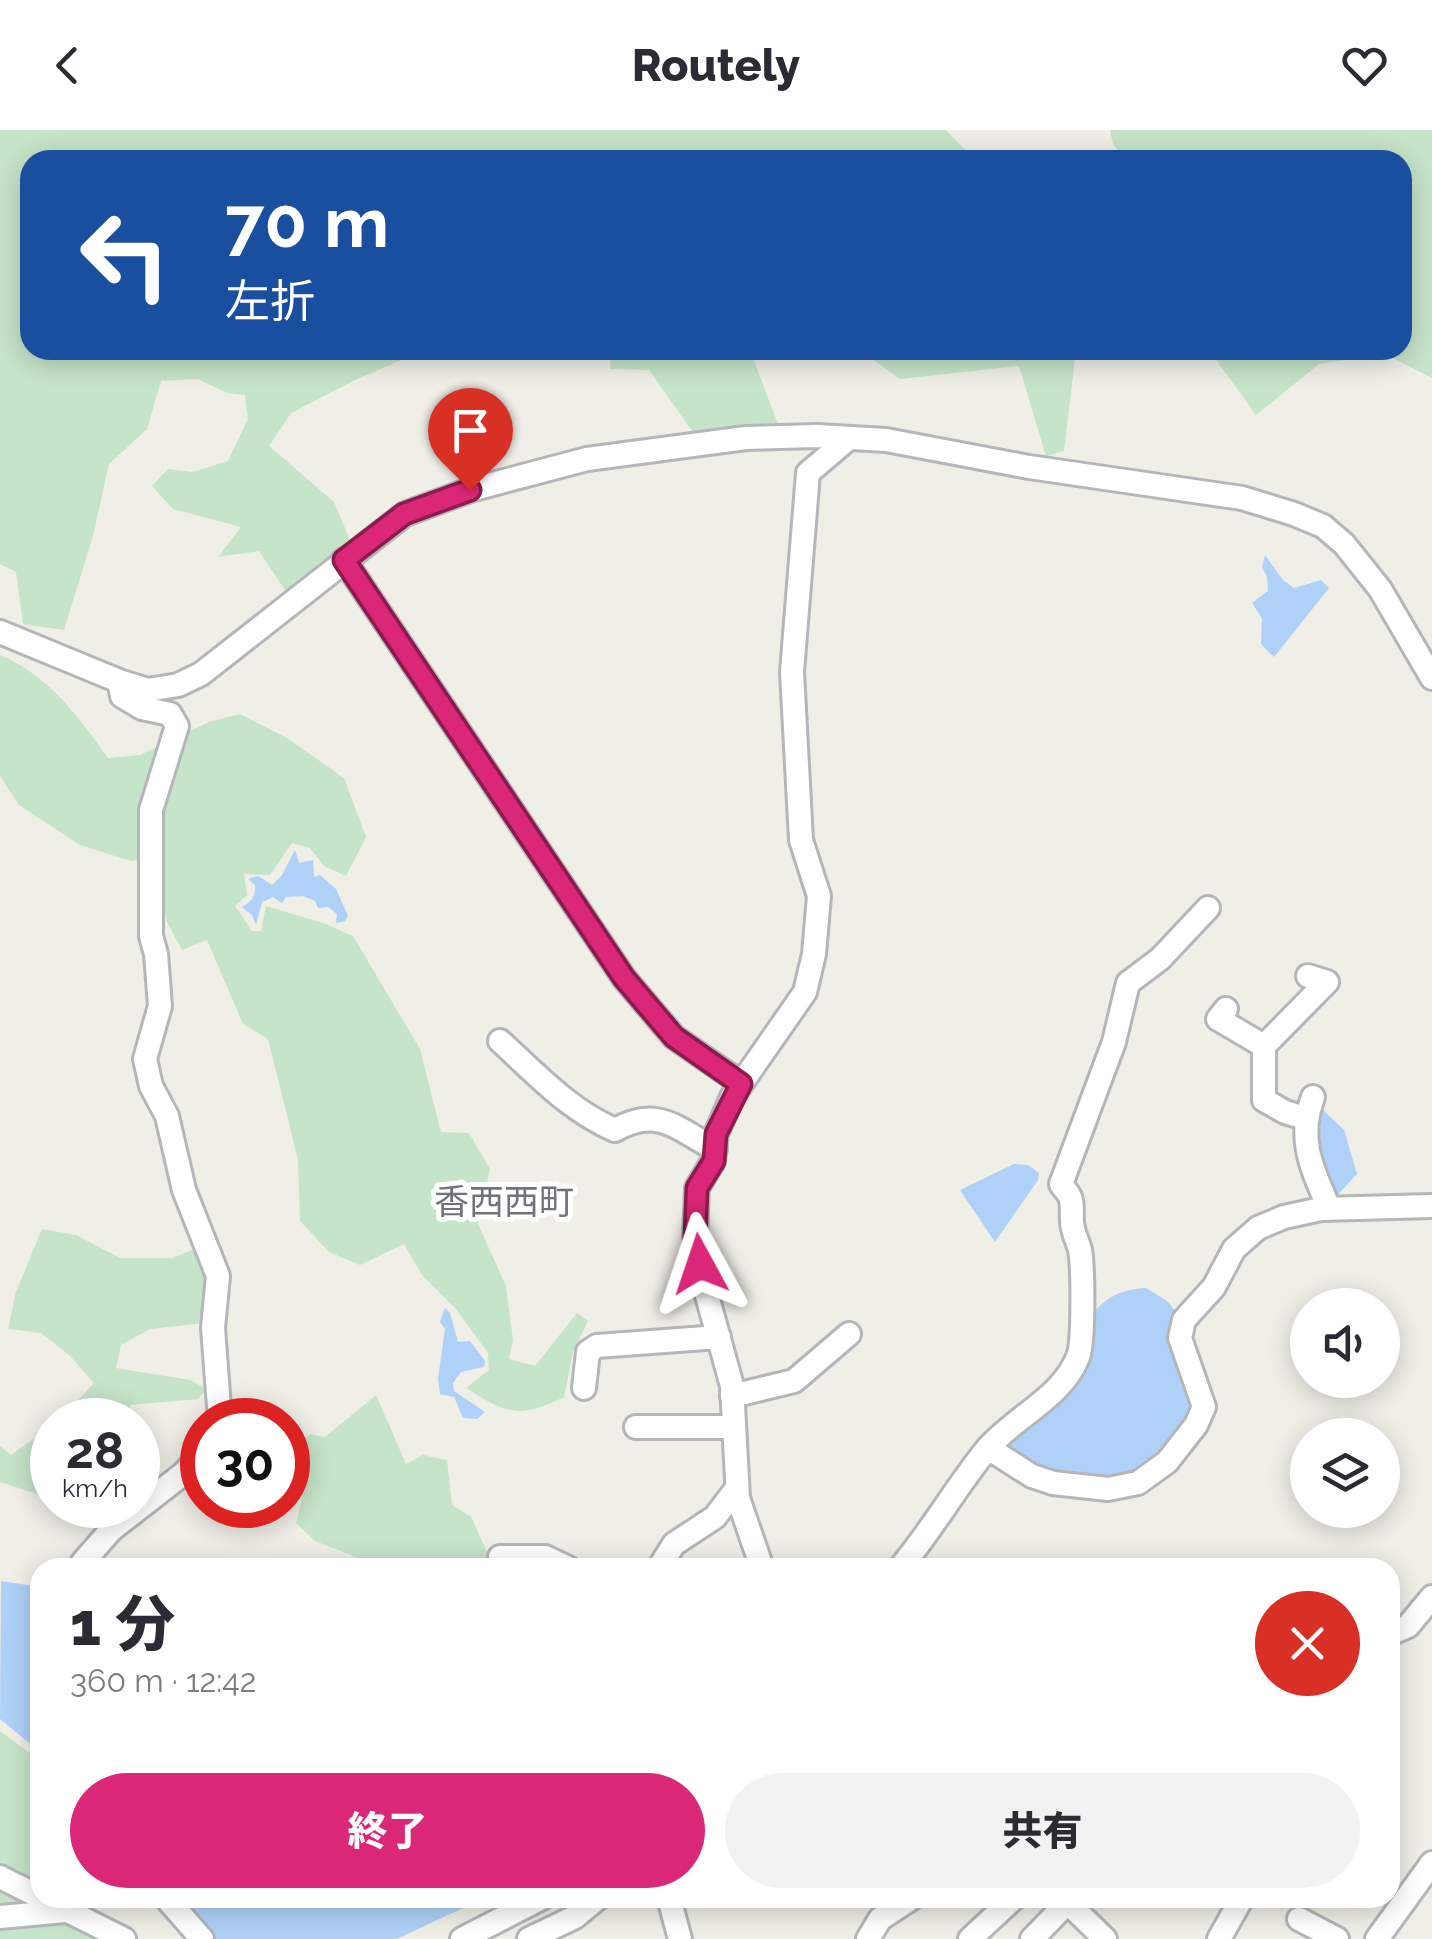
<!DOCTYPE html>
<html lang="ja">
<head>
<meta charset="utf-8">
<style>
	body { margin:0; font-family:Raleway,"Noto Sans JP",sans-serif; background:#f2f2f3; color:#2b2b33; height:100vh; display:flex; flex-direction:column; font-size:38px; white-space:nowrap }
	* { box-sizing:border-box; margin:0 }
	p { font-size:32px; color:#7c7c81 }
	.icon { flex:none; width:55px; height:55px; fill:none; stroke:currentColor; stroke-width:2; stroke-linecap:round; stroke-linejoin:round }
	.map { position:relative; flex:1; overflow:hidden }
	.panel { position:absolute; left:30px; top:1428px; width:1370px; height:350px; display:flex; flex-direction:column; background:#fff; border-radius:30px; box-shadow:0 5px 25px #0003 }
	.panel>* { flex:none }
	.banner { position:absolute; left:20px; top:20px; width:1392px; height:210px; border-radius:30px; box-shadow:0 5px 25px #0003; background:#1a4fa0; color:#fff; overflow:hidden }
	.tools { position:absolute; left:1290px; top:1158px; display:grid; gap:20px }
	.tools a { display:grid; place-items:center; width:110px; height:110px; border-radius:50%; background:#fff; box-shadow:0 5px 25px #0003; font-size:50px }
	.speed { position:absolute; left:30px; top:1268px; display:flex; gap:20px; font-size:50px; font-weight:700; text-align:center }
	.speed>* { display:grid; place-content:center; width:130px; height:130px; border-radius:50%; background:#fff; box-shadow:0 5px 25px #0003; line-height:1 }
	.speed small { font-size:25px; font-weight:400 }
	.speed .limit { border:15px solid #d22; background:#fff; color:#111 }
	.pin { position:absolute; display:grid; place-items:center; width:85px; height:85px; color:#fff; margin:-102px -42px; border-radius:50% 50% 50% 0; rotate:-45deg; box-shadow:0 0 10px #0007 }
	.pin .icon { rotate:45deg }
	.me { position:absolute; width:110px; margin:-55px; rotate:355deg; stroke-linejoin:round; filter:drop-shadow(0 0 8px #0008) }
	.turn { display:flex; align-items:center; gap:35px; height:210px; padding:0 40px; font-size:45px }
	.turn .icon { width:130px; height:130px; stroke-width:2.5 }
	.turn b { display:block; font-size:70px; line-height:85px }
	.round { display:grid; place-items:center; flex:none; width:105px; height:105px; border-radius:52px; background:#f2f2f3 }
	.overview { display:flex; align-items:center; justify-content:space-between; height:170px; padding:0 40px }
	h1 { font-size:60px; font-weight:800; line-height:75px }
	.action { display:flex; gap:20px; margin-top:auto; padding:20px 40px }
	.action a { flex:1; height:115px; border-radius:60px; background:#db2777; color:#fff; font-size:40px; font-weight:800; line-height:115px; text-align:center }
	.action a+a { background:#f2f2f3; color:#2b2b33 }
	header { display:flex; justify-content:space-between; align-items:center; height:130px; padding:0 40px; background:#fff; font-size:45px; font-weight:800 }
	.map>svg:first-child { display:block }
	.green { fill:#c6e4c9 }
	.water { fill:#afd1f7 }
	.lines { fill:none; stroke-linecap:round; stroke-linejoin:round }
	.minor-casing { stroke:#b4b6ba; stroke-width:28 }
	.minor { stroke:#fff; stroke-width:22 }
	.route-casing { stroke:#8e194d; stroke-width:25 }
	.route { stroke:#db2777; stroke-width:18 }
	.labels { text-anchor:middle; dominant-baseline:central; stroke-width:10; stroke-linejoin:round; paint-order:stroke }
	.quarter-label { font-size:35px; fill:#707378; stroke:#fff }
</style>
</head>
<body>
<header><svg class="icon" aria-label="back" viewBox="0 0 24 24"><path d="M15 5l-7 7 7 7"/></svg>Routely<svg class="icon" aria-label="heart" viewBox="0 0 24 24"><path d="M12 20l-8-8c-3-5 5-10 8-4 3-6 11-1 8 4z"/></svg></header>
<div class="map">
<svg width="1432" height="1809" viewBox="0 0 1432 1809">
	<rect width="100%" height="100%" fill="#efeee7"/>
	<!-- green -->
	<g class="green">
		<path d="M0,0H946L975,30H30V220L420,222L355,250L291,283L269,316L334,372L350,410L287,463L259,421L218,427L241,397L173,379L152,356L168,339L192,342L228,331L248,289L245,265L227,263L198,249L161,251L147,299L109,334L93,406L64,500L23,494L16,442L0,434Z"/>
		<path d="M1110,0H1432V248L1385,224L1319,234L1256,285L1214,227V220H1402V30H1125L1113,14Z"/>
		<path d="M611,220H750L779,297L695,305L649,240L610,239Z"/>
		<path d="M860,220H1076L1064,321L1046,326L1019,236L900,249Z"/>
		<path d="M0,525C48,545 78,586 108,628L140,625L209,592L240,584L287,608L344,648L366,707L346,746L324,736L310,718L292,713L270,745L244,744L247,765L235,776L252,801H261L266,776L323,793L353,806L420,919L441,1002L469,1003L490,1039L478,1094L506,1156L513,1210L509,1229L535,1236L577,1183L588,1191L573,1222L564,1267C519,1289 507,1284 466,1258L489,1240L488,1223L456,1179L422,1145L404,1114L360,1135L329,1122L300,1091L298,1030L268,909L243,894L207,810L182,820L166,790L157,728L131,731L80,715L19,675L0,646Z"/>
		<path d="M42,1099L76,1105L120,1128H172L192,1120L209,1145L205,1193L150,1199L121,1215L116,1238L190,1250L207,1259L198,1269L130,1275L133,1290H60L94,1253L69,1225L41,1203L8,1199L16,1162Z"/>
		<path d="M376,1265L406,1334L423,1325L447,1330L452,1375L471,1387L494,1437H367L356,1427L315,1411L296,1393L302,1368L288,1346L297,1334L296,1315L310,1304L325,1307Z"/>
		<path d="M52,1296V1373L40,1365L0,1352V1316L11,1325Z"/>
		<path d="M0,1601L40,1631V1768L103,1809H0Z"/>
	</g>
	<!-- water -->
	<g class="water">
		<path d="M1265,425L1283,450L1294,458L1321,450L1329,458L1274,527L1261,514L1262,488L1252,473L1268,461L1267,446L1262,438Z"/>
		<path d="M295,720L299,733L313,730L314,747L320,745L336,759L348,786L345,791L336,793L337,784L328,777L318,778L315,771L303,766L286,767L282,773L273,767L262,772L256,795L252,785L242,777C251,772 256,766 255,755L248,749L258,746L272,755L282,745Z"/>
		<path d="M1316,973L1344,1000L1357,1044L1330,1073L1314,1039Z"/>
		<path d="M1014,1034L1028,1035L1039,1043L1038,1050L995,1112L960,1060Z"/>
		<path d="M1146,1158L1167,1171L1177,1183C1164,1214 1184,1245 1195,1275C1184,1299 1161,1334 1134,1344C1107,1354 1061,1347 1034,1337C1022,1333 1012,1323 1001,1316C1014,1305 1032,1294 1042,1280C1074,1234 1077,1160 1146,1158Z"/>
		<path d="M445,1178L450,1183L458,1212L470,1211L485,1231L484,1237L461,1242L453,1253L454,1261L485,1282L477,1289L463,1288L454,1267L440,1264L438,1249L445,1199L440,1192Z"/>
		<path d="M1,1451L40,1457V1622L0,1589Z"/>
		<path d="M182,1768H484L397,1809H214Z"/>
	</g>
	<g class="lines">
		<defs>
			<g id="minor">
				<path d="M344,430L624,848L674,907L741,953"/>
				<path d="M0,502L119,551L148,560L178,555L201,544L405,384L470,360L587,329L746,308L817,306L886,310L1029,337L1242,368L1294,384L1323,396L1344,414L1380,459L1432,548"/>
				<path d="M119,551L122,566L142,578L170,584L177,596L151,680V806L156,824L160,876L145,929L151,956L167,986L184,1060L218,1146L213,1198L220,1290"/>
				<path d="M1226,879L1218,889L1264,916"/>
				<path d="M500,911C536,944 570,981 615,1000C658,976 676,998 715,1019"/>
				<path d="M1313,967C1297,1009 1312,1039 1329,1078"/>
				<path d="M1305,988L1285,982L1264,970V916L1327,852L1308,846"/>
				<path d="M584,1258L588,1222L597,1216L719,1207"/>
				<path d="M732,1266L794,1251L849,1204"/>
				<path d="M636,1297H734"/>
				<path d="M988,1318L1032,1346L1053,1353L1108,1359L1138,1353L1167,1332L1196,1295L1204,1277L1180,1208L1184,1190L1214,1157L1234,1119L1258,1098L1284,1087L1321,1079L1432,1076"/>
				<path d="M500,1427H545L568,1438"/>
				<path d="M86,1438L83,1432L111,1400L183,1344L202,1324"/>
				<path d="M659,1438L674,1414L715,1387L737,1358"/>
				<path d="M762,1438L738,1368L732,1256L706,1162L695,1107L697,1058L713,1031L716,1004L732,967L805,862L814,824L819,766L801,710L792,542L808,343L849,308"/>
				<path d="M900,1438C932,1400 956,1357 987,1319C1015,1286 1061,1269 1078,1227C1084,1213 1083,1136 1080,1120C1078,1112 1074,1105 1073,1098C1070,1088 1074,1076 1070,1067C1068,1062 1064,1059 1061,1054L1114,912L1128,853L1160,829L1208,778"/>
				<path d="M1390,1504L1408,1496L1432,1467"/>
				<path d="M0,1747L124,1809"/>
				<path d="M166,1768L202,1809"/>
				<path d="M669,1768L680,1809"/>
				<path d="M1063,1768L1105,1809"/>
				<path d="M0,1787L65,1781L81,1768"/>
				<path d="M1299,1789L1337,1809"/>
				<path d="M462,1809L542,1768"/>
				<path d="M529,1809L575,1787L598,1768"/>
				<path d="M868,1809L880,1789L912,1768"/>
				<path d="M970,1809L1014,1768"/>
				<path d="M1032,1809L1068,1772"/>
				<path d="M1219,1809L1242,1768"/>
				<path d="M1377,1809L1432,1733"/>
			</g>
		</defs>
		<!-- minor casing -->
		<use href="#minor" class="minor-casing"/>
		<!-- minor -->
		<use href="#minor" class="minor"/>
	</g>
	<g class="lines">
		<defs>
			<path id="route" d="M470,360L404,384L344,430L624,848L674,907L741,954L716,1004L714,1031L697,1058L695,1107L700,1134"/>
		</defs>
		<!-- route casing -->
		<use href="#route" class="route-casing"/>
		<!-- route -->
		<use href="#route" class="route"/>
	</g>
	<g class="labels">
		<!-- quarter labels -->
		<g class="quarter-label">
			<text x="504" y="1071">香西西町</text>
		</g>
	</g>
</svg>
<div class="tools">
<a><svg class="icon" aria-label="sound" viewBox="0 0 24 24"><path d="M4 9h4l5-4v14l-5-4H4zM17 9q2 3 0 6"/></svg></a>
<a><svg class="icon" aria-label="layers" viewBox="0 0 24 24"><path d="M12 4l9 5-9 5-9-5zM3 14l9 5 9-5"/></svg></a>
</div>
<div class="speed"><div>28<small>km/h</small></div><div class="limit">30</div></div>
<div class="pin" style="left:470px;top:360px;background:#d93025"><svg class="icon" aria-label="arrive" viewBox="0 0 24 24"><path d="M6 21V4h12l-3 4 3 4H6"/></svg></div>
<svg class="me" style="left:700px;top:1134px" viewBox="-20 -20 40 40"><path d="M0-17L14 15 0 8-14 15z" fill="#db2777" stroke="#fff" stroke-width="4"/></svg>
<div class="banner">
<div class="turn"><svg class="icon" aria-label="left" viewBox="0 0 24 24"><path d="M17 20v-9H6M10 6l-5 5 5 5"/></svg><div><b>70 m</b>左折</div></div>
</div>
<section class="panel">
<div class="overview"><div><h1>1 分</h1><p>360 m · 12:42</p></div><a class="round" style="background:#d93025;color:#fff"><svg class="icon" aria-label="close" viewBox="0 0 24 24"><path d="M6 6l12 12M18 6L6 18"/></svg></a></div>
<div class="action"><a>終了</a><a>共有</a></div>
</section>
</div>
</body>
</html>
